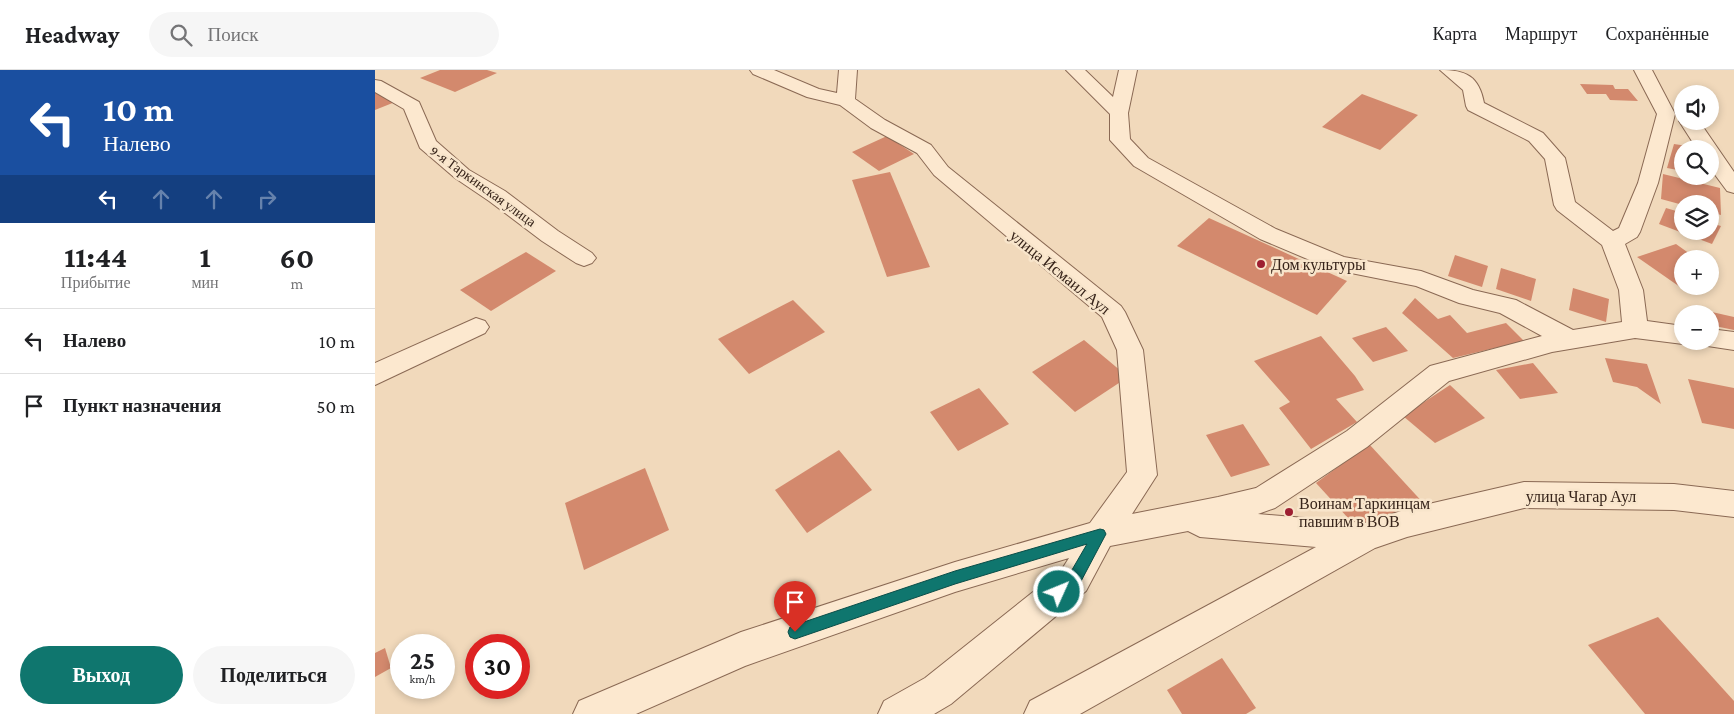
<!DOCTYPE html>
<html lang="ru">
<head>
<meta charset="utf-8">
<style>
	body { margin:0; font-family:"Crimson Pro",serif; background:#f6f6f6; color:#202124; height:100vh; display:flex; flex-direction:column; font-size:19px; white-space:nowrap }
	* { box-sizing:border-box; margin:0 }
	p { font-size:16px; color:#757577 }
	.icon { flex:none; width:28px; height:28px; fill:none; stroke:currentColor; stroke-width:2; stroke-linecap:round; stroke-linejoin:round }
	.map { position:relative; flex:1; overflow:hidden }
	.panel { display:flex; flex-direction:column; background:#fff; width:375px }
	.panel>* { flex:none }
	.banner { background:#1a4fa0; color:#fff; overflow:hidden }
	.controls { position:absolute; left:1299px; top:15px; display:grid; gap:10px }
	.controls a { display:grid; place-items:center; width:45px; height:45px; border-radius:50%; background:#fff; box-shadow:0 2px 8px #0003; font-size:25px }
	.speed { position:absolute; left:15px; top:564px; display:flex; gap:10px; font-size:25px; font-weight:700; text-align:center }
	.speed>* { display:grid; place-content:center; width:65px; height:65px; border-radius:50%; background:#fff; box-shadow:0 2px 8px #0003; line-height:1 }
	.speed small { font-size:12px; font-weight:400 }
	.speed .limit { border:8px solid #d22; background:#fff; color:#111 }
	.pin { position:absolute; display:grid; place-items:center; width:42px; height:42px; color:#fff; margin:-51px -21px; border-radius:50% 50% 50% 0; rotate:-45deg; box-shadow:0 0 5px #0007 }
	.pin .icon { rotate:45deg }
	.me { position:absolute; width:55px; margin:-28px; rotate:46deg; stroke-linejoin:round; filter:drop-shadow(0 0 4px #0008) }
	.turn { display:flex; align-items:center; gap:18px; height:105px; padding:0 20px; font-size:22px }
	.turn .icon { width:65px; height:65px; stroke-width:2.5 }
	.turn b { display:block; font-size:35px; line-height:42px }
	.lanes { display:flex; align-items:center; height:48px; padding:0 20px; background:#0003; justify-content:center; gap:25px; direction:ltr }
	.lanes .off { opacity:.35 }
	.eta { display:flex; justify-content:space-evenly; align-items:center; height:85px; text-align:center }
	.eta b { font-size:30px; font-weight:700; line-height:35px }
	.button { display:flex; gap:10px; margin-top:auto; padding:10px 20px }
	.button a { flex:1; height:58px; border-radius:30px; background:#0f766e; color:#fff; font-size:20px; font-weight:700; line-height:58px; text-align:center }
	.button a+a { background:#f6f6f6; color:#202124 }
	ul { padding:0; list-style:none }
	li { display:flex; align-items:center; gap:15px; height:65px; padding:0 20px; border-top:1px solid #e0e0e0 }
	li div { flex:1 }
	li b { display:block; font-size:19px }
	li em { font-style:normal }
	header { display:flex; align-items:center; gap:30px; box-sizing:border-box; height:70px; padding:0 25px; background:#fff; border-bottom:1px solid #e0e0e0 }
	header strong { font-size:24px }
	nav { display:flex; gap:28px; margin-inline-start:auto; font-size:18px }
	.search { width:350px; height:45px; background:#f6f6f6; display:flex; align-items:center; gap:12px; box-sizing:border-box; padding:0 18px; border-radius:28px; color:#757577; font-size:19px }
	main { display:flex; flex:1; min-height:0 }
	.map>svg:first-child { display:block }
	.building { fill:#d3896d }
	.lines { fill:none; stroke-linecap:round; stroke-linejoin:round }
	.minor-casing { stroke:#8a6954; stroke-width:2 }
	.minor { fill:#fce8cf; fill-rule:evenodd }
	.route { fill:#0f766e; stroke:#0a4d48 }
	.poi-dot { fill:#9d1f32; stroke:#f8e5cb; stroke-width:2 }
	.labels { text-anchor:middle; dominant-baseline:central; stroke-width:5; stroke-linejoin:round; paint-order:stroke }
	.far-street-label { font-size:14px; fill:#37241a; stroke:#f8e5cb }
	.poi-label { font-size:16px; fill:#37241a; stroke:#f8e5cb; text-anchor:start }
	.street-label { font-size:16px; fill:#37241a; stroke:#f8e5cb }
</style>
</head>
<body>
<header>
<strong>Headway</strong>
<div class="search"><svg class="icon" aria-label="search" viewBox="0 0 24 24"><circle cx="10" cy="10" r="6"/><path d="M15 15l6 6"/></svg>Поиск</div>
<nav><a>Карта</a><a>Маршрут</a><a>Сохранённые</a></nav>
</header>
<main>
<section class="panel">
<div class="banner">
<div class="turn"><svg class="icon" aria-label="left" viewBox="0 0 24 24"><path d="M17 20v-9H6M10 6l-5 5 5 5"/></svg><div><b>10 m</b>Налево</div></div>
<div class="lanes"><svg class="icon" aria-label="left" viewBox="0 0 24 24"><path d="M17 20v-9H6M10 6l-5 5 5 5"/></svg><svg class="icon off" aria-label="ahead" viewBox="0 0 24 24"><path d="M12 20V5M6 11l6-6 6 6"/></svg><svg class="icon off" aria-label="ahead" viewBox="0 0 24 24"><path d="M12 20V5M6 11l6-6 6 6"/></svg><svg class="icon off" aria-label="right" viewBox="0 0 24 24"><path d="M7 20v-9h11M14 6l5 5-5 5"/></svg></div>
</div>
<div class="eta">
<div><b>11:44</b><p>Прибытие</p></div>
<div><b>1</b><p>мин</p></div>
<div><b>60</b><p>m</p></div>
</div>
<ul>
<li><svg class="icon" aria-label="left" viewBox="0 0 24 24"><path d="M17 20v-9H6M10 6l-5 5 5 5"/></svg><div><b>Налево</b></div><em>10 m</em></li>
<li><svg class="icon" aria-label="arrive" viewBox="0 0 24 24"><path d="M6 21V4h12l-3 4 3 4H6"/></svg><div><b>Пункт назначения</b></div><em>50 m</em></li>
</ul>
<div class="button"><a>Выход</a><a>Поделиться</a></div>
</section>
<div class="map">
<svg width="1359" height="644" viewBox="0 0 1359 644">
	<rect width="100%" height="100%" fill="#f1d9bb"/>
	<!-- building -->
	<g class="building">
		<path d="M65,0H112L122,3L80,22L45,8Z"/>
		<path d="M1205,14L1238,15L1240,19H1253L1263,31L1235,30L1231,24H1212Z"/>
		<path d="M0,23H2L20,32L0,40Z"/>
		<path d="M987,24L1043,45L1005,80L947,57Z"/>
		<path d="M512,66L539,84L504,101L477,82Z"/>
		<path d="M1299,74L1325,78L1308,79V101L1292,98Z"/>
		<path d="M515,102L555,197L512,207L477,110Z"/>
		<path d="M1288,104L1345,118L1346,145L1335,142V134L1308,135L1286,129Z"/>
		<path d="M1291,138L1308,143V161H1335V153L1346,156L1337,174L1284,154Z"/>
		<path d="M834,148L972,211L942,245L802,176Z"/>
		<path d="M1301,174L1322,189H1308V217H1305L1262,187Z"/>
		<path d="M151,182L181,201L116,241L85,220Z"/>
		<path d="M1080,185L1113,196L1107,217L1073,206Z"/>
		<path d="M1126,198L1161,209L1156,231L1121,219Z"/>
		<path d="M1198,218L1234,229L1231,252L1194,240Z"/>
		<path d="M1040,228L1063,249L1075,245L1092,263L1131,253L1149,271L1078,288L1027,243Z"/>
		<path d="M418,230L450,262L374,304L343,269Z"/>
		<path d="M1328,240L1359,247V260L1335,255V244H1329Z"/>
		<path d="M1011,257L1033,281L998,292L977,268Z"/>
		<path d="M946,266L980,306L989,320L961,329L982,352L936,379L904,338L915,332L879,291Z"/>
		<path d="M709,270L753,307L700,342L657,302Z"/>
		<path d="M1230,288L1272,294L1286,334L1262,317L1238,312Z"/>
		<path d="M1158,293L1183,323L1145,329L1121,300Z"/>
		<path d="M1313,309L1359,318V359L1327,353Z"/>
		<path d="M1075,315L1110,348L1060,373L1028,346Z"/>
		<path d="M604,318L634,354L583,381L555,342Z"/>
		<path d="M868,354L895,395L856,407L831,365Z"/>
		<path d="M994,374L1052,437L984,460L941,413Z"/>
		<path d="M464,380L497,420L432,463L400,420Z"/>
		<path d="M270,398L294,460L209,500L190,433Z"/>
		<path d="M1283,547L1359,631V644H1270L1213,575Z"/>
		<path d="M10,578L16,598L0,607V583Z"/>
		<path d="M847,588L881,638L871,644H807L792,620Z"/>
	</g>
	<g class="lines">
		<defs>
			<g id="minor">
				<path d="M375,0H399L444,19L462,23L464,0H482L480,29L510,50L556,75L573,97L746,236L750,242L768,280L782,405L757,444L843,427L881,418L972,361L1055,296L1167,266L1125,243L1084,233L1041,216L956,199L885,169L759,96L735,70V44L691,0H710L738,27L744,0H762L753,43L755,69L773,88L901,159L969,187L1046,201L1098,220L1141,230L1198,260L1247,252L1244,220L1227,175L1182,140L1179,135L1170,89L1154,71L1093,40L1091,36L1088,20L1065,0C1091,0 1104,6 1109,33L1168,63L1190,88L1200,132L1238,161L1244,158L1263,113L1282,44L1259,0H1277L1300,44L1283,113L1265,162L1262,167L1250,174L1268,220L1272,251L1308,256V271L1317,272L1308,274L1260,268L1177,282L1074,311L992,377L900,438L883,444L990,453L1032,439L1149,412L1299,414L1359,421V447L1299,440L1149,438L1032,467L1000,478L705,644H649L655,631L941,477L825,467L813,461L735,476L711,521L576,634L559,644H503L509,631L550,608L687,499L694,488L580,522L370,596L261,644H198L204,631L366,562L580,492L715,453L752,402L742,280L727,247L559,105L542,83L496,58L465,35L432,27L378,4Z"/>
				<path d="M0,10L6,11L44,32L61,71L94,100L130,121L183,161L217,183L221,188L217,193L209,196L201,193L167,171L114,131L80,108L45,78L29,39L0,22Z"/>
				<path d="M1307,47L1308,51H1324L1359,102V123L1352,121L1335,98V79H1322L1304,51Z"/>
				<path d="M101,248L110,251L114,257L110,263L0,315V293Z"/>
				<path d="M1335,259L1359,262V280L1326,275L1324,271H1335Z"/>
			</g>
		</defs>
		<!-- minor casing -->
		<use href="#minor" class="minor-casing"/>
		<!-- minor -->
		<use href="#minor" class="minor"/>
	</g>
	<!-- route -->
	<path class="route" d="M725,459L729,460L731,464L704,515L684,529L679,527L677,522L679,518L694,505L712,474L580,514L420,569L415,567L413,562L415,557L420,555L580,501Z"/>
	<!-- markers -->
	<g class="poi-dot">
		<circle cx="886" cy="194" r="5"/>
		<circle cx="914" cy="442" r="5"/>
	</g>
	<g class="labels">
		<!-- far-street labels -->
		<g class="far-street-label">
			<text transform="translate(108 116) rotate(36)">9-я Таркинская улица</text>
		</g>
		<!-- poi labels -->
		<g class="poi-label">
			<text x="896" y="194">Дом культуры</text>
			<text x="924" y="433">Воинам Таркинцам<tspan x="924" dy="18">павшим в ВОВ</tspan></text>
		</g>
		<!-- street labels -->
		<g class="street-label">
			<text transform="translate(685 202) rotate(39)">улица Исмаил Аул</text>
			<text x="1206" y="426">улица Чагар Аул</text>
		</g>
	</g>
</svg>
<div class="controls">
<a><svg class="icon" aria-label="sound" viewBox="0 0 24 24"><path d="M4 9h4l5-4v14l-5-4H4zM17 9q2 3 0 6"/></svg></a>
<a><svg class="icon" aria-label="search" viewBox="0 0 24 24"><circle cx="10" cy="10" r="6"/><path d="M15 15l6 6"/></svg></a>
<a><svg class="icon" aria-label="layers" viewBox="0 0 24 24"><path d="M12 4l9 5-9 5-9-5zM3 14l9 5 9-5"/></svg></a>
<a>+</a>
<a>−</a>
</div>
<div class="speed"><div>25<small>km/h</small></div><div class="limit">30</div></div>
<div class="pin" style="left:420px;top:562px;background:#d93025"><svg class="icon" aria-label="arrive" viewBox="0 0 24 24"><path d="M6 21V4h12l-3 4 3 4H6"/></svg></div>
<svg class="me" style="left:684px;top:522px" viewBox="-20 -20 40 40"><circle r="17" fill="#0f766e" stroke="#fff" stroke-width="3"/><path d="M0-11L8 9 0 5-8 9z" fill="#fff"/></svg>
</div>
</main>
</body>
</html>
